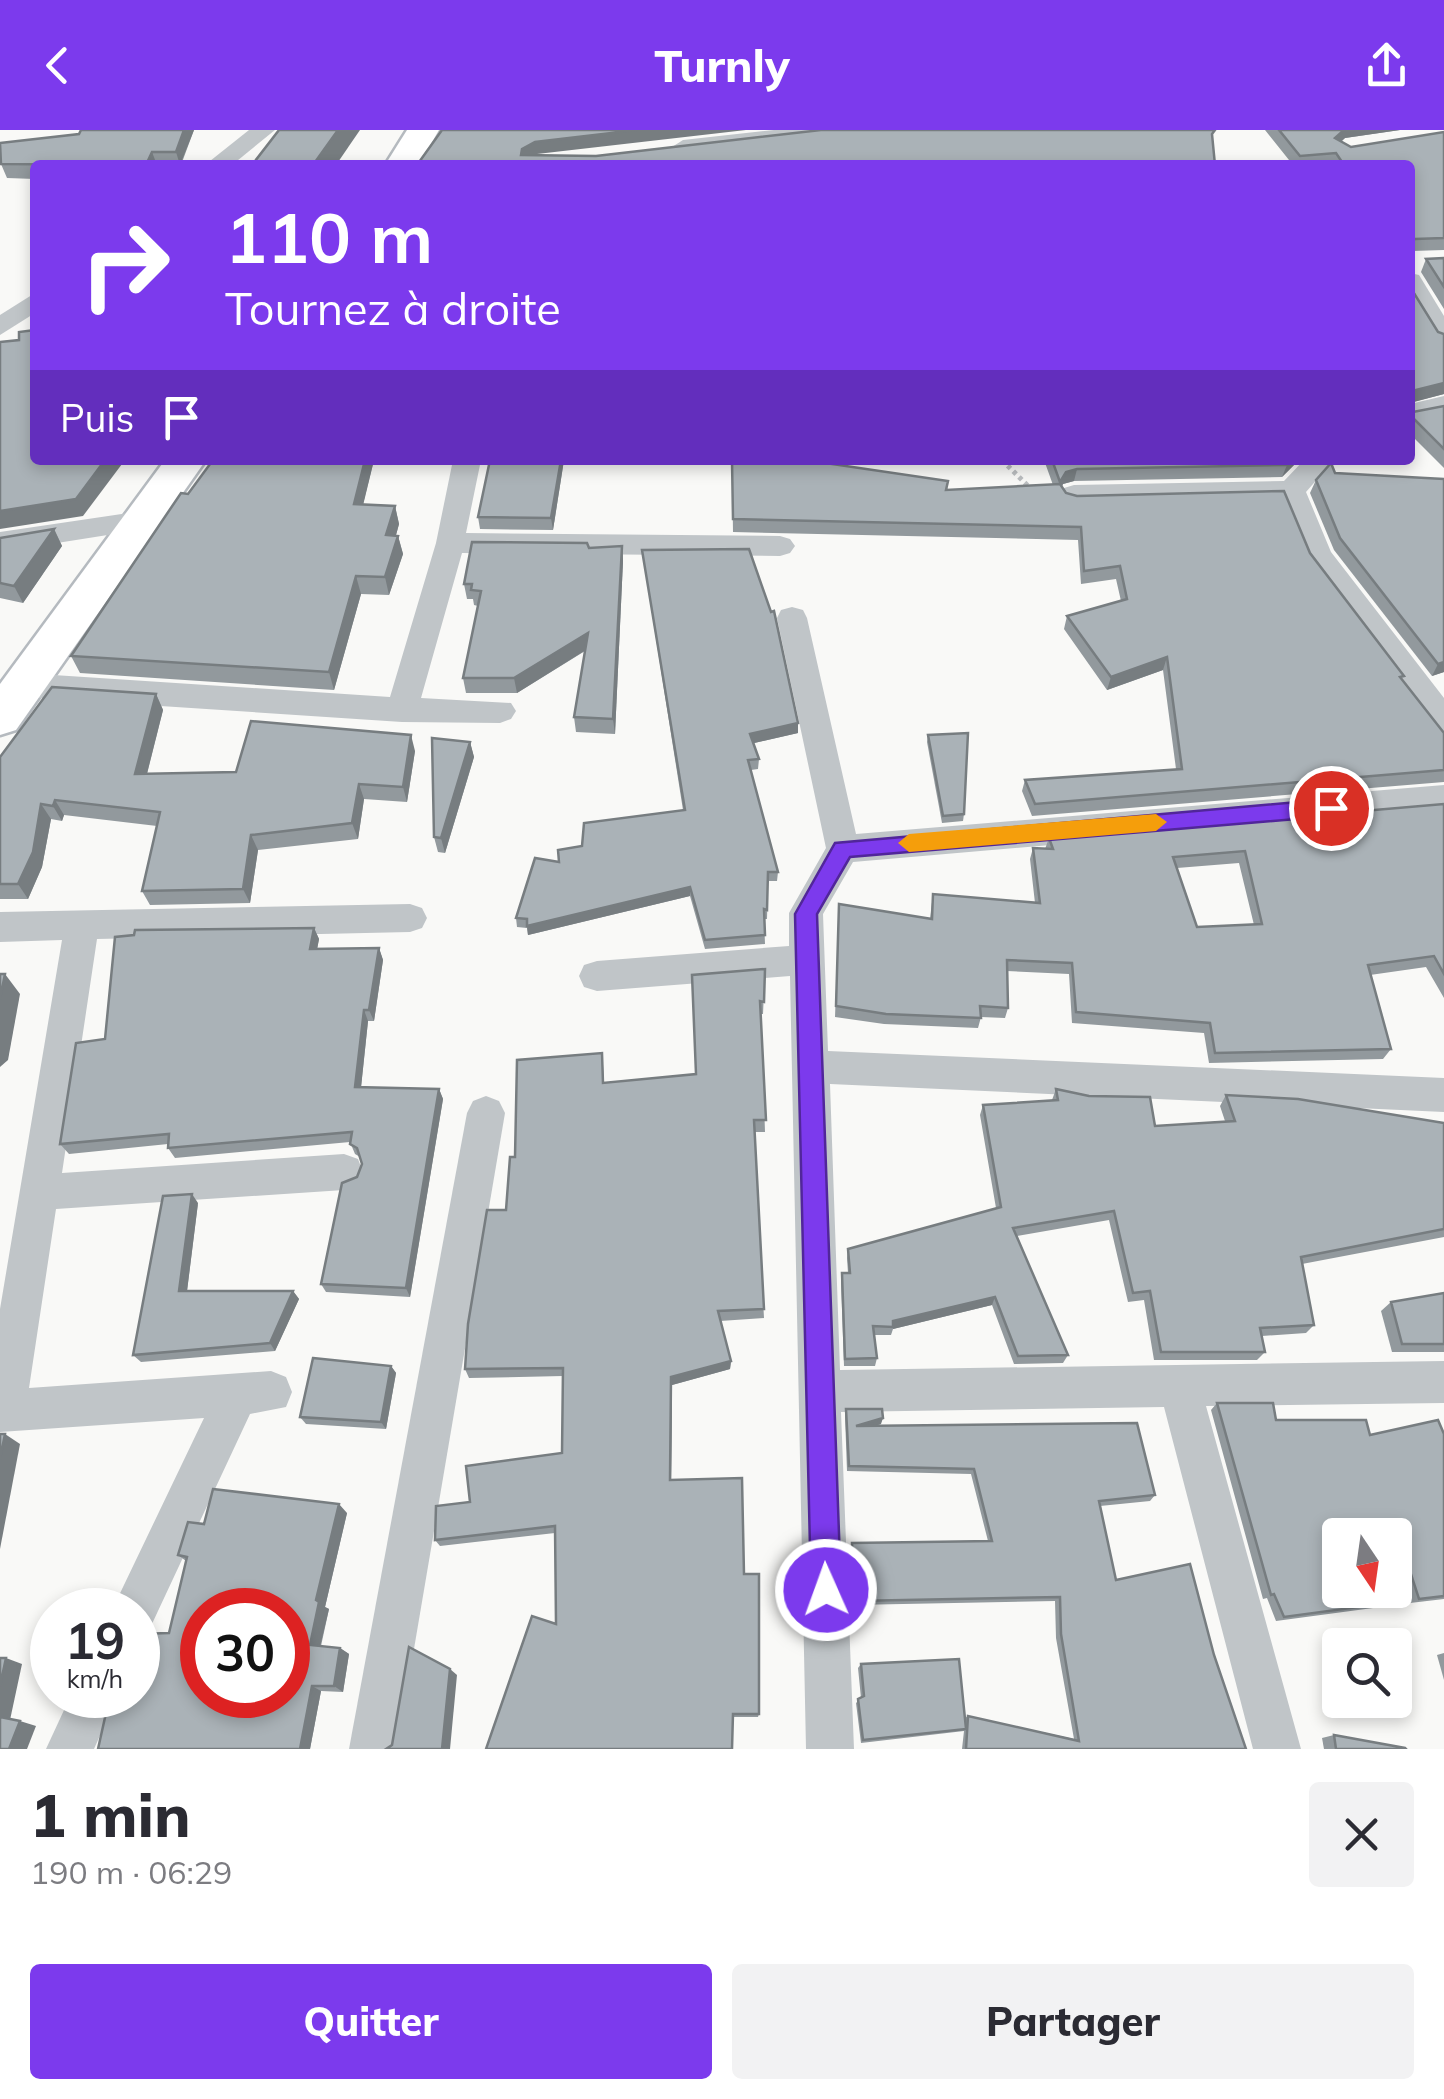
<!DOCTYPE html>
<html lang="fr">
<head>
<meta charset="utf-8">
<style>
	body { margin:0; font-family:Mulish,sans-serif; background:#f2f2f3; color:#2b2b33; height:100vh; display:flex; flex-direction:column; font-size:38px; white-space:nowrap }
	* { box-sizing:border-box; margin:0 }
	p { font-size:32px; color:#7c7c81 }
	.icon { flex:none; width:55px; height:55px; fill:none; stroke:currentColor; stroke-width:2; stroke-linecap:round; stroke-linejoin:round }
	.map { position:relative; height:1619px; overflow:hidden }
	.details { display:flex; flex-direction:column; background:#fff; flex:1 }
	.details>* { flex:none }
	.hud { position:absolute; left:30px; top:30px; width:1385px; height:305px; border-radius:10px; box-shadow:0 5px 15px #0003; background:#7c3aed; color:#fff; overflow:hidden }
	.needle { width:65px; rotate:167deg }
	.buttons { position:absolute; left:1322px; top:1388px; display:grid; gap:20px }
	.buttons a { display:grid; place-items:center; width:90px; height:90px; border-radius:10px; background:#fff; box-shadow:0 5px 15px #0003; font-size:50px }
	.speed { position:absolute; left:30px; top:1458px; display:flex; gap:20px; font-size:50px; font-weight:700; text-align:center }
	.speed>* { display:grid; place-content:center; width:130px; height:130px; border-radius:50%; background:#fff; box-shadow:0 5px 15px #0003; line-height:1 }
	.speed small { font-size:25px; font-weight:400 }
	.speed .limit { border:15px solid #d22; background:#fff; color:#111 }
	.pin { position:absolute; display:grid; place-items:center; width:85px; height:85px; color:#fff; margin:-42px; border:5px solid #fff; border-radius:50%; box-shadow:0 2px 10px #0007 }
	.me { position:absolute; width:110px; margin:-55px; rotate:358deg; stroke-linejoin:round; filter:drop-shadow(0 0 8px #0008) }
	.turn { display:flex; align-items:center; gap:35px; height:210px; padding:0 30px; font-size:45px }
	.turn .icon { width:130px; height:130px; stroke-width:2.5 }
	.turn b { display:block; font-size:70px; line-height:85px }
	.then { display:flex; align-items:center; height:95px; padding:0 30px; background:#0003; gap:20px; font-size:38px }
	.round { display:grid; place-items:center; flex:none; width:105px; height:105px; border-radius:10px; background:#f2f2f3 }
	.head { display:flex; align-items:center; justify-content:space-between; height:170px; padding:0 30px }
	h1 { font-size:60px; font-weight:800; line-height:75px }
	.cta { display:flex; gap:20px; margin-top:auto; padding:20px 30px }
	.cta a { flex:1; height:115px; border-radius:10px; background:#7c3aed; color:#fff; font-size:40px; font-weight:800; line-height:115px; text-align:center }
	.cta a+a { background:#f2f2f3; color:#2b2b33 }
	header { display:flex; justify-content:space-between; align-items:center; height:130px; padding:0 30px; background:#7c3aed; color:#fff; font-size:45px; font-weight:800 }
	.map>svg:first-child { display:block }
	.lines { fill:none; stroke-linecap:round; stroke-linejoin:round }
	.secondary-casing { stroke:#b5babf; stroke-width:5 }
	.path { stroke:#bbbec0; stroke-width:5; stroke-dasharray:4 4; stroke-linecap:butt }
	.minor { fill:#c0c5c8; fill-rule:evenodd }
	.secondary { fill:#fff; fill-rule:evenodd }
	.wall { fill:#92999d; fill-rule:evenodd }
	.shaded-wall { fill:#777d80 }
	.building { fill:#aab2b7; stroke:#777d80; stroke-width:2.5; fill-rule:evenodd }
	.route { fill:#7c3aed; stroke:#51269a; stroke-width:2.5 }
	.slow { fill:#f59e0b }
</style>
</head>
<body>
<header><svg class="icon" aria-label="back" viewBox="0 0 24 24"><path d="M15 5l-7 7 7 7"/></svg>Turnly<svg class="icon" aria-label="share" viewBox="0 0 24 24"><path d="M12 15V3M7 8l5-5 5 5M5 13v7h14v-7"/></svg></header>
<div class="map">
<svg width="1444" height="1619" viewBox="0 0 1444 1619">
	<rect width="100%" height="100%" fill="#f9f9f7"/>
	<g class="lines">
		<defs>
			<g id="secondary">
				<path d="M407,0H439L419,35H385Z"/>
				<path d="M165,330H206L16,600L0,605V554Z"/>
			</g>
		</defs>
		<!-- secondary casing -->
		<use href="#secondary" class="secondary-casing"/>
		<!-- path -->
		<path class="path" d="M1002,330L1033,361"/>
		<!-- minor -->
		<g class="minor">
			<path d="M249,0H275L232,35H205Z"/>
			<path d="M774,0H847L836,7L683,24L672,17L683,10Z"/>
			<path d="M1410,143L1419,145L1444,186V215L1435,213L1410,171Z"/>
			<path d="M35,163V183L0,205V185Z"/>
			<path d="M1444,266V284L1410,292V274Z"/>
			<path d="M453,330H481L466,403L780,406L790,409L795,416L790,423L780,426L462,423L421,568L511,573L516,581L511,589L500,593L402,592L23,567L12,563L7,555L12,547L23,543L390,567L436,413Z"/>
			<path d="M1304,330H1334L1306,362L1331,422L1444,568V603L1433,600L1308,433L1281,370L1074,375L1064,372L1060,365L1064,358L1074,355L1284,351Z"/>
			<path d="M142,381L152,384L156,391L152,398L0,422V402Z"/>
			<path d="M792,477L803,480L807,488L856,704L1444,655V681L853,732L823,784L828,921L1444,948V982L830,954L840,1240L1444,1231V1273L1206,1276L1301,1619H1253L1164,1277L841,1282L854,1619H806L790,846L597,861L584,857L579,846L584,835L597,831L789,816V783L826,718L777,488L781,480Z"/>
			<path d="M410,774L422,778L427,788L422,798L410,802L97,809L62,1043L344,1024L358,1029L363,1042L358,1055L344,1060L56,1079L29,1258L271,1241L286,1247L292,1262L286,1277L250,1284L151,1496L138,1502V1480H112L204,1288L0,1302V1179L62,810L0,812V782Z"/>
			<path d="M486,966L499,971L505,983L397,1619H349L467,983L473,971Z"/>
			<path d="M71,1565H118L94,1619H46Z"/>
		</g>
		<!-- secondary -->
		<use href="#secondary" class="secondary"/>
	</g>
	<!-- wall -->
	<g class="wall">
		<path d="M81,0H194L181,35H35V49L7,48L1,34L79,4Z"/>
		<path d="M1265,0H1400L1345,8L1341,12L1351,17L1444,2V120L1412,121V160L1444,264L1413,272V282L1444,276V338L1410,304V35H1293Z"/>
		<path d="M1444,128V179L1421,142L1426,129Z"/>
		<path d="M213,330H374L363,374L395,376L399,394L396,405L398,406L403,424L389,465L361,464L334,560L80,543L71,526Z"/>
		<path d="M564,330L553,400L480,399L478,387Z"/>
		<path d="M732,330L946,360L1053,355L1044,330H1299L1282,347L1074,351L1063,354L1062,357L1066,363L1310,423L1402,549L1444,603V652L1032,686L1022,661L1025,650L1176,639L1163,540L1107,560L1064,499L1067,486L1121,471L1116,449L1081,454L1078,410L733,402Z"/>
		<path d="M1335,343L1444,349V542L1432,546L1334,420L1310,363L1316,350Z"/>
		<path d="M54,399L62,416L23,473L0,468V408Z"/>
		<path d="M622,416L623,431L615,604L576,602L574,587L585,521L517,563H466L463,548L478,476L474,475L473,469H467L464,454L589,418Z"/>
		<path d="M642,420L798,593V603L754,613L759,629L758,639L751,640L778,742L777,751H768L767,789H764L765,814L705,819L690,766L528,805L527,798L517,797L516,788L559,732L582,716L683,680Z"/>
		<path d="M156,564L163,580L147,644L236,642L415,621L407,672L364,669L358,709L258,720L250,773L150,775L142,761L157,696L64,685L62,691L51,689L42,737L28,769H0V627Z"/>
		<path d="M928,605L964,684L963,691L942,693L927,612Z"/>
		<path d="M470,612L474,627L445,723L438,722L434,707Z"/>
		<path d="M1444,674V868L1426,837L1370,845L1391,919L1383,929L1209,933L1204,903L1072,893L1069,844L1007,841L1008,878L1005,888L981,887L978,898L884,894L835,887L839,774L930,789L933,764L1035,773L1030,729L1033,718L1045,719L1049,708ZM1239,733L1254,795L1197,797L1177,738Z"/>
		<path d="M314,798L319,809L317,819L379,818L383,830L374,891H368L361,957L439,959L443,969L410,1167L326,1162L321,1154L362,1034L360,1027L355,1024L350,1012L175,1028L168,1018V1014L69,1024L60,1014L105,909Z"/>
		<path d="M765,839L763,884H761L765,1002H754L764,1188L720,1191L731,1231L730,1239L672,1255L671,1350L744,1444L759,1584L758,1587H733L556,1494L555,1403L440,1416L435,1410L470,1372L562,1323L563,1246L469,1248L465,1239L506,1080L515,1027L603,935L604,953L696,944Z"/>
		<path d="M1056,959L1155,996L1225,991L1220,976L1226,965L1444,993V1107L1302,1134L1314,1195L1306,1203L1262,1206L1265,1222L1257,1230H1154L1144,1170L1128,1172L1109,1090L1017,1106L1068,1225L1063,1233L1014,1234L992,1175L893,1199L891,1205H874L877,1228L875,1236H844L841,1152L842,1143H848L847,1128L848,1119L996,1078L980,985L983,975L1052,970Z"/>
		<path d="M198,1073L187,1161H293L299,1169L275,1221L141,1232L133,1225Z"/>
		<path d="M1444,1163V1222H1392L1381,1181L1391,1172Z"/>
		<path d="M391,1236L396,1243L386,1299L306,1294L300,1287Z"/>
		<path d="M1217,1273L1276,1290L1370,1305L1444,1304V1469L1410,1473L1395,1427V1405H1388L1387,1403L1340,1405L1381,1474L1373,1478L1276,1491L1267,1468L1263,1469L1211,1280Z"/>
		<path d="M846,1279L881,1294L875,1296L1155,1365L1150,1371L1100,1376L1116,1450L1214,1525L1246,1619H962L964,1601L861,1613L856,1573L861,1568L858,1538L861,1534L965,1588L968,1586L1074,1609L1056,1508L1055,1471L852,1475L850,1418L852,1413L988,1411L971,1344L847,1341L845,1286Z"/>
		<path d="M347,1383L325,1477L329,1479L321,1516L340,1518L349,1524L343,1562L321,1561L310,1619H98L169,1503L186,1431L178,1425L204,1394Z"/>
		<path d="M1444,1523V1550L1437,1525Z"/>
		<path d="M1334,1605L1406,1619H1324L1322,1608Z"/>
	</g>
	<!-- shaded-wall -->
	<g class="shaded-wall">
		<path d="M184,0H194L180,35L176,22Z"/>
		<path d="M338,0H360L336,35H313Z"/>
		<path d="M637,0H746L537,24L523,32L521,25L522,19L535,12Z"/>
		<path d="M1344,0H1400L1345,8L1330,20L1335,8Z"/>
		<path d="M152,22L157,35H146Z"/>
		<path d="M1444,253V264L1410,273L1412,261Z"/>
		<path d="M105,330H125L83,386L0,399V381Z"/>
		<path d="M365,330H374L359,392L354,374Z"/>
		<path d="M561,330H564L553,400L551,388Z"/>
		<path d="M1292,330H1299L1282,347L1287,335Z"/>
		<path d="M1077,339L1074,351L1063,354L1057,364L1060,352L1066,342Z"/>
		<path d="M395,376L399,394L391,423L386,405Z"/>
		<path d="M54,399L62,416L23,473L14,456Z"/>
		<path d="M398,406L403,424L389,465L385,447Z"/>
		<path d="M622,416L623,431L615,604L613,589Z"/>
		<path d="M356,446L361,464L334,560L329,542Z"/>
		<path d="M588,503L589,518L517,563L514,548Z"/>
		<path d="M1167,527L1163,540L1107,560L1111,547Z"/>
		<path d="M1444,532V542L1432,546L1438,534Z"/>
		<path d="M156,564L163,580L143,659L135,644Z"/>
		<path d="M798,593V603L750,614V604Z"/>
		<path d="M411,605L415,621L407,672L403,657Z"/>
		<path d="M470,612L474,627L445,723L441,708Z"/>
		<path d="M359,654L364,669L358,709L352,693Z"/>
		<path d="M55,670L64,685L62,691L53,676Z"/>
		<path d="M41,674L51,689L42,737L28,769L18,754Z"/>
		<path d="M251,705L258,720L250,773L243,759Z"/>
		<path d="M690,757V766L528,805L527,796Z"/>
		<path d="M314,798L319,809L315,830L310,819Z"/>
		<path d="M379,818L383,830L374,891L369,880Z"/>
		<path d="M5,844L20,864L8,930L0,937V869Z"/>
		<path d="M364,880L368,891L360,967L355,957Z"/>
		<path d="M439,959L443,969L410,1167L406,1158Z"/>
		<path d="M192,1064L198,1073L186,1169L179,1161Z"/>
		<path d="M293,1161L299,1169L275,1221L270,1213Z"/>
		<path d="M995,1167L992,1175L893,1199V1191Z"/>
		<path d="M731,1231L730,1239L672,1255L671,1357V1247Z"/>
		<path d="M391,1236L396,1243L386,1299L381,1292Z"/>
		<path d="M883,1288L881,1294L855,1302L856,1296Z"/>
		<path d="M5,1304L20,1314L0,1419V1329Z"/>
		<path d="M339,1374L347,1383L325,1477L329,1479L319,1521L310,1515L316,1470Z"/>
		<path d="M1396,1398L1387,1403L1370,1405Z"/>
		<path d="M340,1518L349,1524L343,1562L334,1556Z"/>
		<path d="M6,1528L22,1534L10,1590L0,1587V1556Z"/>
		<path d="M450,1539L457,1545L450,1619H442Z"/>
		<path d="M312,1556L321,1561L310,1619H300Z"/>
		<path d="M20,1591L36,1596L27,1619H9Z"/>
	</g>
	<!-- building -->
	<g class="building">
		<path d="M81,0H184L176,22H152L146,35L1,34L0,13L79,4Z"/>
		<path d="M279,0H338L313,35H252Z"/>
		<path d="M442,0H637L535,12L522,19L521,25L596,26L821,0H1215L1212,4L1215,35H417Z"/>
		<path d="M1279,0H1344L1335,8L1351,17L1444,2V108L1415,109L1411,112L1412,160L1438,202L1444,204V253L1412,261L1413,282L1444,276V319L1410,285V35H1344L1336,23L1300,26Z"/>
		<path d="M1444,128V157L1426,129Z"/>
		<path d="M35,200V330H105L76,369L0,381V212L19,210V202Z"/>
		<path d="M213,330H365L354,374L395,376L386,405L398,406L385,447L356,446L329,542L71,526L181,363L188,364Z"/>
		<path d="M490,330H561L551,388L478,387Z"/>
		<path d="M732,330H805L948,351L946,360L1060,354L1066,363L1077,366L1284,361L1310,423L1404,546L1400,547L1444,603V640L1035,674L1025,650L1182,639L1167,527L1111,547L1067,486L1127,469L1120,436L1084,441L1081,397L733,389Z"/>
		<path d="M1052,330H1292L1287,335L1077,339L1066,342L1060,352Z"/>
		<path d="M1331,333L1335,343L1444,349V532L1438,534L1340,408L1316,350Z"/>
		<path d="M54,399L14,456L0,453V408Z"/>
		<path d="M472,412L587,413L589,418L622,416L613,589L574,587L588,503L514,548H463L481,461L471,460L472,454H464Z"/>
		<path d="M749,419L771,482L774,481L798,593L750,604L759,629L748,630L778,742H768L767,780L764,779L765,805L705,810L690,757L527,796V789L516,788L535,728L559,732L558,720L582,716L584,693L685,680L642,420Z"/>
		<path d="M52,557L156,564L135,644L236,642L251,591L411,605L403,657L359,654L352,693L251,705L243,759L142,761L160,682L55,670L53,676L41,674L33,722L18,754H0V627Z"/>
		<path d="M968,603L964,684L943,686L928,605Z"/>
		<path d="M432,608L470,612L441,708L434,707Z"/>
		<path d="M1444,674V844L1434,826L1368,835L1391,919L1215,923L1210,893L1076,882L1072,833L1007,830L1008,878L980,876L981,888L886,884L836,876L839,774L932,789L933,764L1040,773L1033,718L1053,719L1049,708ZM1245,721L1262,794L1197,797L1173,727Z"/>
		<path d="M314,798L310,819L379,818L369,880H364L355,957L439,959L406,1158L321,1154L342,1053L357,1047L362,1034L357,1018L350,1014L352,1002L168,1018L169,1004L60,1014L76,913L105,909L115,807L134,805L135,800Z"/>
		<path d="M765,839L764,872L760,871L766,990H754L764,1179L718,1181L731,1231L671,1247L670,1350L742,1348L744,1444H759V1584H733L732,1619H486L532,1486L556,1494L555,1396L435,1410L436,1376L470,1372L466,1336L562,1323L563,1238L465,1239L468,1194L487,1080H506L510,1027H515L517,930L602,923L603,953L696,944L692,845Z"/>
		<path d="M0,844H5L0,869Z"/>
		<path d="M1056,959L1089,966L1150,967L1155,996L1235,991L1226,965L1298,969L1444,993V1099L1301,1127L1314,1195L1260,1198L1265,1222H1161L1150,1161L1133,1163L1114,1081L1013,1098L1068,1225L1018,1226L995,1167L893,1191V1197L873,1196L877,1228L845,1229L842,1143H850L848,1119L1001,1077L983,975L1058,970Z"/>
		<path d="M192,1064L179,1161H293L270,1213L133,1225L163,1066Z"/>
		<path d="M1444,1163V1214H1402L1391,1172Z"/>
		<path d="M313,1228L391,1236L381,1292L300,1287Z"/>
		<path d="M1217,1273H1273L1276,1290H1366L1370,1305L1438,1290L1444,1304V1466L1419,1469L1396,1398L1372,1404V1405H1340V1460H1380L1381,1474L1284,1487L1274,1464L1271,1465Z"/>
		<path d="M846,1279H882L883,1288L856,1296L1137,1293L1155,1365L1099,1371L1116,1450L1190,1434L1214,1525L1246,1619H966L968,1586L1079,1611L1061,1504L1060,1467L854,1471L852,1413L992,1411L974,1339L849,1336Z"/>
		<path d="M0,1304H5L0,1329Z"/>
		<path d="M213,1359L339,1374L316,1470L319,1472L310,1515L340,1518L334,1556H312L300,1619H98L110,1565H138V1504L169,1503L187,1427L178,1425L188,1392L204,1394ZM202,1480H288V1565H202Z"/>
		<path d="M409,1517L450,1539L442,1619H386L392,1615Z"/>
		<path d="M0,1528H6L0,1556Z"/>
		<path d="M959,1529L966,1599L863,1610L858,1569L864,1566L861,1534Z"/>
		<path d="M0,1587L20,1591L9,1619H0Z"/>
		<path d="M1334,1605L1405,1618L1406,1619H1336Z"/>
	</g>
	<!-- route -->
	<path class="route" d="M1331,669L1342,678L1331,686L850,727L817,784L841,1460L836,1470L826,1474L816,1470L811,1460L795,784L835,713Z"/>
	<!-- slow -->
	<path class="slow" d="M1156,684L1167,692L1156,701L909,722L898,713L909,704Z"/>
</svg>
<div class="buttons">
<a><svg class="needle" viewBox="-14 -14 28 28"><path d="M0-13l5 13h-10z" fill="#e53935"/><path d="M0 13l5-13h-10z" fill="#7c7c81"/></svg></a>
<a><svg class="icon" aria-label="search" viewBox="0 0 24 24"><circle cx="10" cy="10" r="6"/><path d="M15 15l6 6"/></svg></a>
</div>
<div class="speed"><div>19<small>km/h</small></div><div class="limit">30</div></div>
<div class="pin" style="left:1331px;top:678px;background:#d93025"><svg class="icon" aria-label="arrive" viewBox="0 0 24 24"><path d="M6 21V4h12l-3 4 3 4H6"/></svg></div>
<svg class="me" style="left:826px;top:1460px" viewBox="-20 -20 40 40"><circle r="17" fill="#7c3aed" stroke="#fff" stroke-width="3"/><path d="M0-11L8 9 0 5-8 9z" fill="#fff"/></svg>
<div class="hud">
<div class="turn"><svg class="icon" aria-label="right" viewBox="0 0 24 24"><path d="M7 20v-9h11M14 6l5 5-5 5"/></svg><div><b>110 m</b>Tournez à droite</div></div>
<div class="then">Puis<svg class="icon" aria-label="arrive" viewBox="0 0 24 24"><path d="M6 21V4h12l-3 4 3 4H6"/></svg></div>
</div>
</div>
<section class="details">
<div class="head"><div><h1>1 min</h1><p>190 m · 06:29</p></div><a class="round"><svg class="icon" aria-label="close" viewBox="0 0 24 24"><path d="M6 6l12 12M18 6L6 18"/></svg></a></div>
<div class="cta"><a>Quitter</a><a>Partager</a></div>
</section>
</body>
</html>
